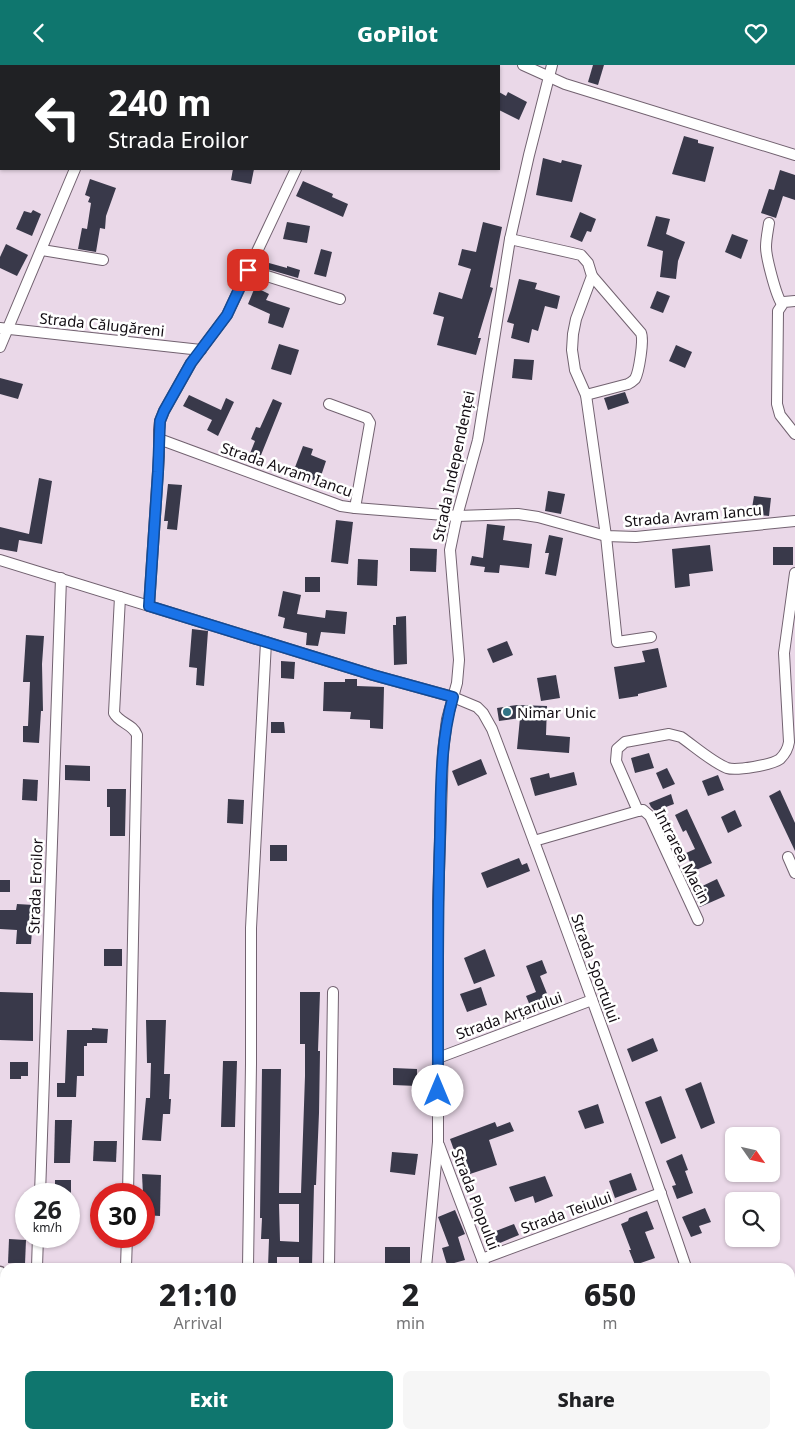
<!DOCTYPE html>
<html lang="en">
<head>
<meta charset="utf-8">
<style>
	body { margin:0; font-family:"Noto Sans",sans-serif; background:#f6f6f6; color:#202124; height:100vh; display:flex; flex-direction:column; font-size:19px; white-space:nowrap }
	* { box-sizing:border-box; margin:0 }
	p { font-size:16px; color:#757577 }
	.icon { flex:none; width:28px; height:28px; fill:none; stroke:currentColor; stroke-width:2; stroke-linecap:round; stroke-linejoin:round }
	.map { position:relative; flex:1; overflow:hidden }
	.side { position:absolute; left:0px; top:1198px; width:795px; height:176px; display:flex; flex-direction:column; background:#fff; border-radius:15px 15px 0 0; box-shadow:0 1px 4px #0004 }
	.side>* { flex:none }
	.hud { position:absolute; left:0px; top:0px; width:500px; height:105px; box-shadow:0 1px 4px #0004; background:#202124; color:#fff; overflow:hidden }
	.needle { width:32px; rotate:124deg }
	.controls { position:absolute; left:725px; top:1062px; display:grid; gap:10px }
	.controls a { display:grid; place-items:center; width:55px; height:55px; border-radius:8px; background:#fff; box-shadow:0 1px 4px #0004; font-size:25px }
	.speed { position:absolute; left:15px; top:1118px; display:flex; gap:10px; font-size:25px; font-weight:700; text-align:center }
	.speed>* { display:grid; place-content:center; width:65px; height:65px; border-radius:50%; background:#fff; box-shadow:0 1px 4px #0004; line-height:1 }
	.speed small { font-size:12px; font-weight:400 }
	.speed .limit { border:8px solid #d22; background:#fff; color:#111 }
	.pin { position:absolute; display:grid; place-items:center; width:42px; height:42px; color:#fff; margin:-21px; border-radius:10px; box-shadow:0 2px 8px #0006 }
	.me { position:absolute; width:55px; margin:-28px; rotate:0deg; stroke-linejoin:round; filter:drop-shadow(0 0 4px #0008) }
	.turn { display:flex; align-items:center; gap:18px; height:105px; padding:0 25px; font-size:22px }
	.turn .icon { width:65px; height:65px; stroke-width:2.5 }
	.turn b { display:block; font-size:35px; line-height:42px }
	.eta { display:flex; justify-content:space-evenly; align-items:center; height:85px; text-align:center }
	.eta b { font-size:30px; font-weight:800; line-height:35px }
	.primary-button { display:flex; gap:10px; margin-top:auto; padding:10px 25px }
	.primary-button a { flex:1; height:58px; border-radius:8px; background:#0f766e; color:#fff; font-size:20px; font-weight:800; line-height:58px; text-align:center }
	.primary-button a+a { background:#f6f6f6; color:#202124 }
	header { display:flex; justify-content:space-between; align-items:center; height:65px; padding:0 25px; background:#0f766e; color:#fff; font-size:22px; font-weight:800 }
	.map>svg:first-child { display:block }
	.building { fill:#39394a; fill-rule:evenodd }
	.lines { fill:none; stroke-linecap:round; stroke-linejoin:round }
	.minor-casing { stroke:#726270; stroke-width:12 }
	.tertiary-casing { stroke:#726270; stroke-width:15 }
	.minor { stroke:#fff; stroke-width:10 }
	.tertiary { stroke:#fff; stroke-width:12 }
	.route-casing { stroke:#114b97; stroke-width:12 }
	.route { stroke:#1a73e8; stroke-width:9 }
	.poi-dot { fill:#327486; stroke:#fff; stroke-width:2 }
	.labels { text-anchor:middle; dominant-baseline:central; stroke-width:5; stroke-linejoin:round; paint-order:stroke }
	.street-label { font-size:15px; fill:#130d13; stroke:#fff }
	.poi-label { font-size:15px; fill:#130d13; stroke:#fff; text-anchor:start }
</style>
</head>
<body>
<header><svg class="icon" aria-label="back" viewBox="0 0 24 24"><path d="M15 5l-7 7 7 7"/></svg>GoPilot<svg class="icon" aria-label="heart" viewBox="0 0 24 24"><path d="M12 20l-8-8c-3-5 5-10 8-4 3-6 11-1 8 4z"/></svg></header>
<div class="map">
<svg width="795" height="1373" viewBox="0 0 795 1373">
	<rect width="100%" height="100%" fill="#ead8e8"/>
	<!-- building -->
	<g class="building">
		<path d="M593,0H604L598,20L588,17Z"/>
		<path d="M499,27L506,31L508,27L527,37L519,55L499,45Z"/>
		<path d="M684,71L698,75V78L714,82L705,117L672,109Z"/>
		<path d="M543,93L561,98L562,95L582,100L572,137L536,130Z"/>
		<path d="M233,104H254L251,119L231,115Z"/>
		<path d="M780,105L795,110V135L783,131L776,153L761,148L769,124L774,125Z"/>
		<path d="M90,114L116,123L106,151L105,164L100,163L96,187L78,184L82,163L87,164L91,138L88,137L90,132L85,130Z"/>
		<path d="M303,116L333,129L332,132L348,139L343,152L296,131Z"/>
		<path d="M33,145L41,149L32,171L16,164L24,146L31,148Z"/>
		<path d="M580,147L596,154L591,167L587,166L582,177L570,172Z"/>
		<path d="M656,151L670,154L666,169L685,177L678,196L676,214L660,212L663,186L647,181Z"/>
		<path d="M287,157L310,161L307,178L283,174Z"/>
		<path d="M483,157L502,162L490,222L493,223L478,273H481L476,290L437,280L444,252L433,249L439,227L462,234L471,204L458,200L462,184L476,187Z"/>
		<path d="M732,169L748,175L741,194L725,187Z"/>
		<path d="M6,179L28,190L17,211L0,203V192Z"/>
		<path d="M321,184L332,187L326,212L314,209Z"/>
		<path d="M269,198L287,203V201L300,205L298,213L267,204Z"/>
		<path d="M519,214L537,218L535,224L560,231L557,244L545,241L538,266L532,264L529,278L511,273L514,259L507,257L511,245Z"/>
		<path d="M255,222L269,229L266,235L290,243L283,263L268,258L270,249L248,239Z"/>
		<path d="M657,226L670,231L663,248L650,243Z"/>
		<path d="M279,279L299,285L291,310L271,304Z"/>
		<path d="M676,280L692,287L685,303L669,296Z"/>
		<path d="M514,294L534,295L532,315L512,313Z"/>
		<path d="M0,313L23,319L18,334L0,329Z"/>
		<path d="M625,327L629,338L608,345L604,333Z"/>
		<path d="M189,330L221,345L226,333L234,337L218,371L207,365L212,355L183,341Z"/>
		<path d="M273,334L282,338L259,395L249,391L255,376L251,374L256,362L260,363Z"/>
		<path d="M303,381L313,384L311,390L326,396L319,417L306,412L307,410L294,405Z"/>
		<path d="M39,413L52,416L42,479L19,475L17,487L0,484V462L29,469Z"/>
		<path d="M168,419L182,420L177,465L167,464L168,456H164Z"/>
		<path d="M548,426L565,429L561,449L545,446Z"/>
		<path d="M754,431L771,433L769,451L751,449Z"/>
		<path d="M336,455L353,457L348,499L331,497Z"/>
		<path d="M487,459L505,461L503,475L532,479L529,503L500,500L499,508L484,507L485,502L470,500L472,491L483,493Z"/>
		<path d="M549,470L563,473L556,511L545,509L549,488H545Z"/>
		<path d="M710,480L713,506L689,509L690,521L675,523L672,484Z"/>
		<rect x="773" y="482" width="20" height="18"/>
		<path d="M410,483L437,484L436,507L410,506Z"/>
		<path d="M358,494L378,495L377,521L357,520Z"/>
		<rect x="305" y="512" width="15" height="15"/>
		<path d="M283,526L301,530L297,549L325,553L326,545L347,547L345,569L321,567L318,581L306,580L307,568L283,563L285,553L278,551Z"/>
		<path d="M406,551L407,599L394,600L393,560H396V552Z"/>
		<path d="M192,564L208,566L204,621L196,620L197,603L189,602Z"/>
		<path d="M26,570L44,571L42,599L43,646H41L39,678L23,677V661H28L30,617H23Z"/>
		<path d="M507,576L513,590L493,598L487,584Z"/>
		<path d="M658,583L667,622L638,629V631L619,634L614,602L645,597L642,586Z"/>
		<path d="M281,596L295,597L294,614L281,613Z"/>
		<path d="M556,610L560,633L541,636L537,613Z"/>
		<path d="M345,614H357V621L384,622L383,664L370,663V655L350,654L351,647L323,646L324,617H345Z"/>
		<path d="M517,640L547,641L546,670L570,672L569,688L517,684L520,653L499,656L497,643Z"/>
		<path d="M271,657H284L285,668H271Z"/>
		<path d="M649,688L654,703L635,708L631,693Z"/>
		<path d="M481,694L487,709L458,721L452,706Z"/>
		<path d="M65,700L90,701V716L65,715Z"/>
		<path d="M667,703L675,719L663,724L656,708Z"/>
		<path d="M574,707L577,720L535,731L530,713L549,708L550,713Z"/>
		<path d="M718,710L724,725L708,731L702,716Z"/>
		<path d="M23,714L38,715L37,736L22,735Z"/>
		<path d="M107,724H126L125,771H110V742H107Z"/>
		<path d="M780,725L795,758V786L769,731Z"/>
		<path d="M671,729L674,739L655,746L651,742L649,738Z"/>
		<path d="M228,734L244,735L243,759L227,758Z"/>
		<path d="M687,744L712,798L694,806L686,788L695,784L686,765L683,767L675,750Z"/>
		<path d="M735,745L742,761L728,768L721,752Z"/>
		<rect x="270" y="780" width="17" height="16"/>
		<path d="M519,793L522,800L527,798L530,806L487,823L481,808Z"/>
		<path d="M717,814L725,831L700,842L692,826Z"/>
		<rect x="0" y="815" width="10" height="12"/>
		<path d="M17,839L34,840L31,879H16L17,865L0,864V845H16Z"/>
		<rect x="104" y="884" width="18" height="17"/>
		<path d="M485,884L495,911L474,919L464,893Z"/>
		<path d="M542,895L547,908L540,911L552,941L533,948L526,931L536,927L526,901Z"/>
		<path d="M481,922L487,940L467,947L460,929Z"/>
		<path d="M0,927L33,928V976L0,975Z"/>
		<path d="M300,927H320L318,986H320L319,1048L316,1120H314L312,1202H299V1192H277V1202H268L269,1174H261L262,1153H260L262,1004H281L279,1128H301L305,1011V979H300ZM279,1139H299V1177L280,1176Z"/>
		<path d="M146,955H166L164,1009H170L169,1034H171L170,1049H163L161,1076L142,1075L146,1033H150L151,998H147Z"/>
		<path d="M92,963L108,964L107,978H87V981H84V1011H77L76,1032H57V1018H65L67,965H92Z"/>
		<path d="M653,973L658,986L632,997L627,984Z"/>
		<path d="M223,996H237L235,1062H221Z"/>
		<path d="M10,997H28V1011H21V1014H10Z"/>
		<path d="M393,1003L417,1004V1021L393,1020Z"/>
		<path d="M701,1017L715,1058L701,1064L685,1024Z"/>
		<path d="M661,1031L676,1073L661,1079L645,1037Z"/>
		<path d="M598,1039L604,1058L585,1064L578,1046Z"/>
		<path d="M55,1055H72L70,1098H54Z"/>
		<path d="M495,1057L497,1062L510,1057L514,1066L489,1075L497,1100L467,1110L459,1087L455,1088L450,1074Z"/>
		<path d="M94,1076H117L116,1097L93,1096Z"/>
		<path d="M392,1087L418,1089L415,1110L390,1107Z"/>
		<path d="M682,1089L688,1105L685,1106L693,1128L677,1134L672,1121L676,1120L666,1096Z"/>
		<path d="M631,1108L637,1125L615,1133L609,1116Z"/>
		<path d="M142,1109L161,1110L160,1151L144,1150Z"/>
		<path d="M545,1111L553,1131L535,1138L533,1131L515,1137L509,1122Z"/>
		<rect x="55" y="1115" width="16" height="14"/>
		<path d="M705,1143L711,1157L699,1161L702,1168L691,1172L682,1152Z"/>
		<path d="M455,1145L465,1169L458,1172L465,1195L447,1200L442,1183L449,1181L438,1152Z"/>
		<path d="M647,1146L654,1164L645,1167L655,1193L635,1200L629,1185H631L621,1159L628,1156L629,1153Z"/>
		<path d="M514,1159L519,1170L488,1183L483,1171Z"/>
		<path d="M9,1174L26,1175L25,1199L8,1198Z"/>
		<rect x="385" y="1182" width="25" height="20"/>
	</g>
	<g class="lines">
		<defs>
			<g id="minor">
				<path d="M523,0L565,19L795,90"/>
				<path d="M108,1L109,0"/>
				<path d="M345,1V0"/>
				<path d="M0,14H1"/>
				<path d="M769,158C768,165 766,174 766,182C766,192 776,231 782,239"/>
				<path d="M510,174L581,190L588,198L592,211L576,254L573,269L572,285L575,305L586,330L606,471L617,577L651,572"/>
				<path d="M42,185L103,195"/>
				<path d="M248,205L340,234"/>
				<path d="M795,236L784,237L778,246L777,339L780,350L795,369"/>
				<path d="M0,263L201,285"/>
				<path d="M0,282L75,104"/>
				<path d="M586,330L628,319C630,318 633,316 635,314C639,307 644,275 641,268L592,211"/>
				<path d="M329,339L367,353L370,358L355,443"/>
				<path d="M159,374L341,441L355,443L457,451L518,449L538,452L606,471L636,472L795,456"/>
				<path d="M0,495L373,610L453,632L477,642L483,648L492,664C559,842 625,1022 686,1202"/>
				<path d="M120,532L114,648C119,658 133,659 137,670L128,1129"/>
				<path d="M149,541L159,391V365L160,356L164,346L191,298L227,250L296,104"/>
				<path d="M638,746L643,745L650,751L698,855"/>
				<path d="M534,776L638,746L616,696L617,684L625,677L669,669L681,672C694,681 712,697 727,703C736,706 772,700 780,694C785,689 788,684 789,677L784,588L795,508"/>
				<path d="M788,792L795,808"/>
				<path d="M438,993L592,935"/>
				<path d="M439,1080L485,1202"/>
				<path d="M40,1129L61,513"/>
				<path d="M482,1194L661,1128"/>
				<path d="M37,1202L38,1171"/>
				<path d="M126,1202L127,1171"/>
				<path d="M248,1202L251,999V863L266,577"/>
				<path d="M329,1202L333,927"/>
				<path d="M426,1202L438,1077V837L443,686L447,654L457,618L459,595L450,485L457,451L478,375L510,174L529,90L552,0"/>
				<path d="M0,1266L5,1264"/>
				<path d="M790,1308L795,1305"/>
				<path d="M0,1358L5,1356"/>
				<path d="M335,1369V1373"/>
				<path d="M543,1369L545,1373"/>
				<path d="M744,1369L745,1373"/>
				<path d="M116,1373L140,1369"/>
			</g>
			<g id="tertiary">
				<path d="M0,1208L5,1222"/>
				<path d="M50,1369L51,1373"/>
			</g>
		</defs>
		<!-- minor casing -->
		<use href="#minor" class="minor-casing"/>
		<!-- tertiary casing -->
		<use href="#tertiary" class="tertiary-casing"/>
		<!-- minor -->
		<use href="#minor" class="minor"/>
		<!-- tertiary -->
		<use href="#tertiary" class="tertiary"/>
	</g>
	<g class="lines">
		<defs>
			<path id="route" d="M248,205L227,250L191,298L164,346L160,356L158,407L149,541L373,610L453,632C440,678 441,724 440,772C437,856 438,941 438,1026"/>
		</defs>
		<!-- route casing -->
		<use href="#route" class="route-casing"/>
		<!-- route -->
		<use href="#route" class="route"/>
	</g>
	<!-- markers -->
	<circle class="poi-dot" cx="507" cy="647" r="5"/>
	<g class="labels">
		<!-- street labels -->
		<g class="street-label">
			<text transform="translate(102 259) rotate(6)">Strada Călugăreni</text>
			<text transform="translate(453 401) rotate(-78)">Strada Independenței</text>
			<text transform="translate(287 404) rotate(19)">Strada Avram Iancu</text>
			<text transform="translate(693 450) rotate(-5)">Strada Avram Iancu</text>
			<text transform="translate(683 791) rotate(63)">Intrarea Macin</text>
			<text transform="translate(35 821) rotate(-88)">Strada Eroilor</text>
			<text transform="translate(596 903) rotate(70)">Strada Sportului</text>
			<text transform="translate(509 950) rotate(-20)">Strada Arțarului</text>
			<text transform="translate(476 1134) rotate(69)">Strada Plopului</text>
			<text transform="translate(566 1147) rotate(-20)">Strada Teiului</text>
		</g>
		<!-- poi labels -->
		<g class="poi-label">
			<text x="517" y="647">Nimar Unic</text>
		</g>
	</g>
</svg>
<div class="controls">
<a><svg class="needle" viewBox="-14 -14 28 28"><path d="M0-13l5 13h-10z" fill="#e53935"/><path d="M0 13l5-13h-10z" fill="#757577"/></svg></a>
<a><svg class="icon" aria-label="search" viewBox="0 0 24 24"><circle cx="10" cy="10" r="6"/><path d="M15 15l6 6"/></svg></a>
</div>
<div class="speed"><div>26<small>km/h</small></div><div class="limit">30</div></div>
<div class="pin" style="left:248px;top:205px;background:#d93025"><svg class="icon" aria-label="arrive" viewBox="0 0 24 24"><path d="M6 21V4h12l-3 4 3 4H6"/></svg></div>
<svg class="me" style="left:438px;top:1026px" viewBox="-20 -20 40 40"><circle r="19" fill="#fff"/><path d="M0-13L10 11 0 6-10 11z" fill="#1a73e8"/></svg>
<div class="hud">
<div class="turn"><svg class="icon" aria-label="left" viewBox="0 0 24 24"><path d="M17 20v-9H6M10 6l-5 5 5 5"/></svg><div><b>240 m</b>Strada Eroilor</div></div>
</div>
<section class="side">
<div class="eta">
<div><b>21:10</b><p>Arrival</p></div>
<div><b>2</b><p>min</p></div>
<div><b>650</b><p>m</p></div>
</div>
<div class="primary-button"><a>Exit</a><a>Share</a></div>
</section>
</div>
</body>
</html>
